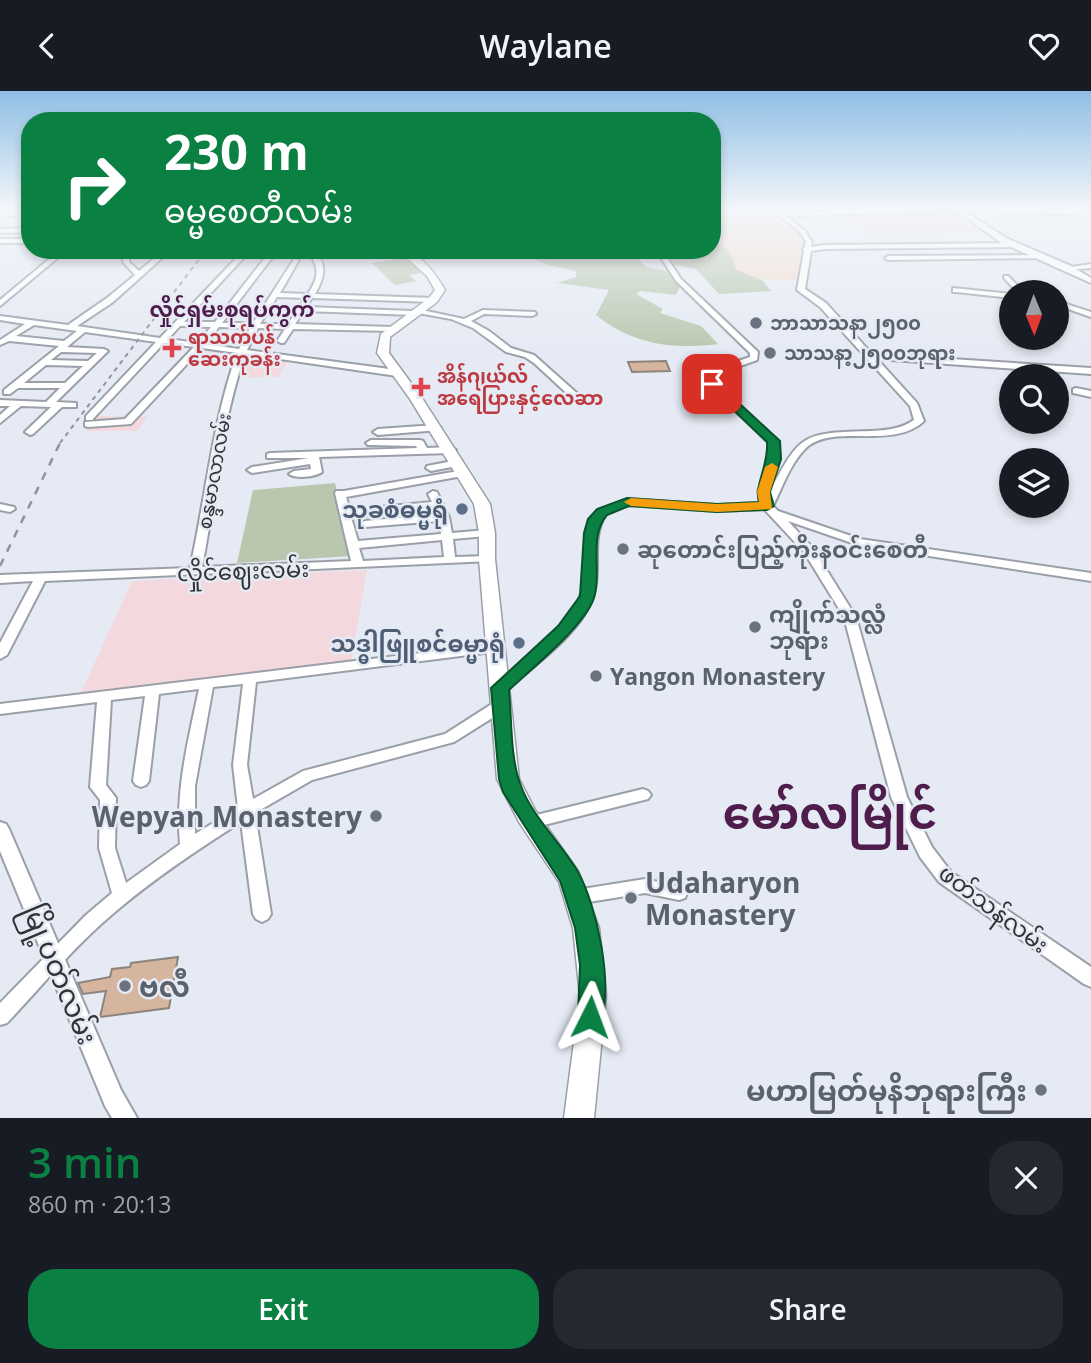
<!DOCTYPE html>
<html lang="en">
<head>
<meta charset="utf-8">
<style>
	body { margin:0; font-family:"Open Sans","Noto Sans Myanmar",sans-serif; background:#242831; color:#f1f3f6; height:100vh; display:flex; flex-direction:column; font-size:26px; white-space:nowrap }
	* { box-sizing:border-box; margin:0 }
	p { font-size:23px; color:#9ea1a6 }
	.icon { flex:none; width:38px; height:38px; fill:none; stroke:currentColor; stroke-width:2; stroke-linecap:round; stroke-linejoin:round }
	.map { position:relative; height:1027px; overflow:hidden }
	.panel { display:flex; flex-direction:column; background:#171b24; flex:1 }
	.panel>* { flex:none }
	.banner { position:absolute; left:21px; top:21px; width:700px; height:147px; border-radius:28px; box-shadow:0 4px 10px #0003; background:#0b8043; color:#fff; overflow:hidden }
	.needle { width:46px; rotate:179deg }
	.controls { position:absolute; left:999px; top:189px; display:grid; gap:14px }
	.controls a { display:grid; place-items:center; width:70px; height:70px; border-radius:50%; background:#171b24; box-shadow:0 4px 10px #0003; font-size:35px }
	.pin { position:absolute; display:grid; place-items:center; width:60px; height:60px; color:#fff; margin:-30px; border-radius:14px; box-shadow:0 4px 10px #0006 }
	.me { position:absolute; width:77px; margin:-38px; rotate:3deg; stroke-linejoin:round; filter:drop-shadow(0 0 5px #0008) }
	.turn { display:flex; align-items:center; gap:24px; height:147px; padding:0 28px; font-size:32px }
	.turn .icon { width:91px; height:91px; stroke-width:2.5 }
	.turn b { display:block; font-size:49px; line-height:60px }
	.round { display:grid; place-items:center; flex:none; width:74px; height:74px; border-radius:28px; background:#242831 }
	.head { display:flex; align-items:center; justify-content:space-between; height:119px; padding:0 28px }
	h1 { font-size:42px; font-weight:600; line-height:52px; color:#0b8043 }
	.cta { display:flex; gap:14px; margin-top:auto; padding:14px 28px }
	.cta a { flex:1; height:80px; border-radius:28px; background:#0b8043; color:#fff; font-size:28px; font-weight:600; line-height:80px; text-align:center }
	.cta a+a { background:#242831; color:#f1f3f6 }
	header { display:flex; justify-content:space-between; align-items:center; height:91px; padding:0 28px; background:#171b24; font-size:32px; font-weight:600 }
	.map>svg:first-child { display:block }
	.education { fill:#f3d8dd }
	.medical { fill:#f1dcce }
	.green { fill:#b9c7af }
	.building { fill:#d6b59f; stroke:#8d847e; stroke-width:2 }
	.lines { fill:none; stroke-linecap:round; stroke-linejoin:round }
	.minor-casing { stroke:#9a9fa8; stroke-width:4 }
	.major-casing { stroke:#9a9fa8; stroke-width:4 }
	.highway-casing { stroke:#9a9fa8; stroke-width:3 }
	.minor { fill:#fff; fill-rule:evenodd }
	.major { fill:#fff; fill-rule:evenodd }
	.highway { fill:#fff; fill-rule:evenodd }
	.rail-far1 { stroke:#90939a; stroke-width:2; stroke-dasharray:4.5 4.5; stroke-linecap:butt }
	.rail { stroke:#90939a; stroke-width:2.5; stroke-dasharray:8 8; stroke-linecap:butt }
	.route { fill:#0b8043; stroke:#07532c; stroke-width:2 }
	.slow { fill:#f59e0b }
	.worship-dot { fill:#6b7280; stroke:#e5eaf4; stroke-width:2.5 }
	.health-dot { fill:#e0444e; stroke:#e5eaf4; stroke-width:2.5 }
	.service-dot { fill:#5c6f8a; stroke:#e5eaf4; stroke-width:2.5 }
	.labels { text-anchor:middle; dominant-baseline:central; stroke-width:5; stroke-linejoin:round; paint-order:stroke }
	.far-worship-label { font-size:19px; font-weight:bold; fill:#5b616d; stroke:#e5eaf4; text-anchor:start }
	.far-health-label { font-size:19px; font-weight:bold; fill:#be3a42; stroke:#e5eaf4; text-anchor:start }
	.far-street-label { font-size:19px; fill:#313337; stroke:#e5eaf4 }
	.far-quarter-label { font-size:21px; font-weight:bold; fill:#4f1d4c; stroke:#e5eaf4 }
	.service-label { font-size:23px; font-weight:bold; fill:#4e5e75; stroke:#e5eaf4; text-anchor:end }
	.worship-label { font-size:23px; font-weight:bold; fill:#5b616d; stroke:#e5eaf4; text-anchor:start }
	.street-label { font-size:23px; fill:#313337; stroke:#e5eaf4 }
	.near-worship-label { font-size:28px; font-weight:bold; fill:#5b616d; stroke:#e5eaf4; text-anchor:end }
	.near-street-label { font-size:28px; fill:#313337; stroke:#e5eaf4 }
	.near-town-label { font-size:44px; font-weight:bold; fill:#4f1d4c; stroke:#e5eaf4 }
</style>
</head>
<body>
<header><svg class="icon" aria-label="back" viewBox="0 0 24 24"><path d="M15 5l-7 7 7 7"/></svg>Waylane<svg class="icon" aria-label="heart" viewBox="0 0 24 24"><path d="M12 20l-8-8c-3-5 5-10 8-4 3-6 11-1 8 4z"/></svg></header>
<div class="map">
<svg width="1091" height="1027" viewBox="0 0 1091 1027">
	<rect width="100%" height="100%" fill="#e5eaf4"/>
	<!-- education -->
	<g class="education">
		<path d="M954,119L985,142L866,143L855,133L849,132L839,122Z"/>
		<path d="M197,255L241,261L237,272L186,271Z"/>
		<path d="M244,263L289,268L278,286L232,287Z"/>
		<path d="M98,325L147,326L137,340H86Z"/>
		<path d="M367,479L351,571L81,602L132,490Z"/>
	</g>
	<!-- medical -->
	<path class="medical" d="M778,122L808,151L797,189L727,188L712,159V124Z"/>
	<!-- green -->
	<g class="green">
		<path d="M712,146L730,162L737,179L763,190L771,200L719,203L696,178L670,173L669,159H712Z"/>
		<path d="M549,159H646L638,168L647,176L672,181L680,196L676,204L640,200L636,203L663,218L660,222L701,235L718,253C673,259 632,253 596,224L609,199L557,192L576,186V180L548,174L521,162L540,163Z"/>
		<path d="M404,167L421,182L409,184L416,190L395,194L372,172Z"/>
		<path d="M335,392L352,465L237,472L253,399Z"/>
	</g>
	<!-- building -->
	<g class="building">
		<path d="M666,270L670,280L632,281L628,271Z"/>
		<path d="M178,866L169,917L100,926L106,900L83,903L78,892L110,886L112,878L130,876L131,872Z"/>
	</g>
	<g class="lines">
		<defs>
			<g id="minor">
				<path d="M770,117H777L782,121L929,117L1091,120V124L957,120L786,125L805,140L812,151L811,156L825,154L1013,152L1016,154L1013,156L825,158L811,160L805,198L826,212L872,263L1091,277V283L877,268L917,312L924,330C892,360 832,331 805,358C790,373 782,397 773,415L778,420L860,448L1091,482V490L858,454L788,430L813,457L856,526L907,706L932,756L951,781L1091,876V896L1084,893L939,791L920,766L891,706L844,526L804,461L764,418L717,420L628,414L606,423C590,448 602,476 594,502C584,541 533,575 504,600H494L492,597L557,539L576,516L584,494L587,440L598,419L627,408L717,414L761,412L758,401L770,368L768,351L704,289L709,280L750,266V262L676,190L656,159H662L681,188L758,261L757,269L715,284L713,289L778,350L780,368L769,402C801,341 803,342 872,340C887,339 901,338 914,329L910,315L820,216L797,199L804,160L803,159L806,151L801,142Z"/>
				<path d="M0,120L30,122V126L0,124Z"/>
				<path d="M30,137V141L0,142V138Z"/>
				<rect x="0" y="148" width="30" height="4"/>
				<path d="M60,159H67L0,215V209Z"/>
				<path d="M124,159H130L129,171L139,180L164,159H171L113,211L77,235L160,247L244,159H251L184,231H215L271,159H278L222,232H253L294,168L299,169L280,202L308,203C319,185 319,180 310,161L312,159C329,171 324,188 315,203L433,207L437,209L433,211L312,207L306,216L413,220L417,218L464,228L483,219L535,221L536,223L532,225L484,223L471,230L489,240L511,257L534,264L580,305V309H574L534,272L525,266L506,261L473,237L451,228L418,222L414,224L304,220L295,233L393,236L397,238L393,240L293,238L284,252H281L277,250L285,238L258,237L247,259L397,279L401,282L397,285L245,263C221,333 216,405 202,476L351,470L335,402L336,400H344L464,379L469,382L468,384L346,406L350,419L432,411L428,403L433,400L437,401L449,426L452,442L487,439L493,442L487,445L453,448L455,466L487,465L491,466L493,468L491,470L45,490L7,564L0,568V552L33,490L0,492V484L190,477C206,405 212,332 237,262L202,257L131,333L88,336L85,335V331L125,328L194,256L164,252L92,329H86V325L156,251L85,241L67,256L104,258L108,260L56,311L76,312V316H62L33,343L30,344L25,341L27,339L51,316L21,315L0,332V324L10,315H0V309L46,311L60,297H18L10,303H4V299L59,255L9,250L0,254V249L25,233L0,229V225L68,234L107,207L135,184L123,171ZM277,206L305,207L288,233H260ZM34,234L77,240L64,250L16,245ZM180,235H181L211,236L198,252L168,248ZM219,236L250,237L239,258L206,253ZM61,261L97,262L88,270L51,269ZM46,274L83,275L65,292H24ZM435,418L437,423L365,430L360,433L365,436L439,430L441,443L358,450L351,426ZM442,449L444,466L363,470L359,457Z"/>
				<path d="M1044,164L1046,165V167L888,169L885,167L888,165Z"/>
				<path d="M1091,173V177L1068,179L1065,177Z"/>
				<path d="M1004,185H1008L1024,201H1017L1004,187Z"/>
				<path d="M953,197L1012,203V207L956,201H953Z"/>
				<path d="M1057,210L1091,221V226L1057,214Z"/>
				<path d="M1076,297L1091,300V306L1073,302V298Z"/>
				<path d="M436,334L441,337L439,339L378,344L373,341L378,338Z"/>
				<path d="M371,349H420L423,350L427,357L451,356L456,359L451,362L319,366L322,381C315,386 296,388 289,383L294,380L311,378L310,373L252,382L247,379L252,376L309,367H267V363L270,362L417,357L416,355L368,354L366,352Z"/>
				<path d="M458,369L462,370V374L431,380L426,377L427,375Z"/>
				<path d="M0,413L14,416L15,418L10,421L0,419Z"/>
				<path d="M495,553L501,557L500,560L256,591L247,674L253,708L303,680L445,643L495,611H505L507,615L505,619L454,651L312,689L255,722L271,823L268,828L262,831L256,828L253,823L241,731C192,762 143,795 100,834C67,864 38,899 7,932L0,934V912L86,824L112,802L99,757L100,709L90,696L97,611L0,623V613ZM243,593L233,674L238,717L195,743V695L213,596ZM199,598C188,650 175,700 180,753L126,792L115,757L116,707L106,694L111,609L145,605L133,690L136,694L141,696L146,694L149,690L159,603Z"/>
				<path d="M643,698L648,700L651,704L648,708L532,737L526,736L524,731L526,726L532,725Z"/>
				<path d="M645,788L685,797L687,802L685,807L679,809L645,802L576,813L570,811L567,806L570,801L576,799Z"/>
			</g>
			<g id="major">
				<path d="M953,117H960L1006,147L1071,175L1091,187V192L1000,151Z"/>
				<path d="M0,731L6,733L9,738L121,999L137,1027H112L105,1015L0,760Z"/>
			</g>
			<path id="highway" d="M398,159C419,159 435,182 445,199L437,211L390,246L389,262L422,307L490,413L495,442V468L519,688L535,719L578,780L599,837L606,905L594,1027H564L580,905L573,837L559,791L519,731L497,688L479,468V442L474,413L410,308L377,262L381,243L429,207L435,199L427,185Z"/>
		</defs>
		<!-- minor casing -->
		<use href="#minor" class="minor-casing"/>
		<!-- major casing -->
		<use href="#major" class="major-casing"/>
		<!-- highway casing -->
		<use href="#highway" class="highway-casing"/>
		<!-- minor -->
		<use href="#minor" class="minor"/>
		<!-- major -->
		<use href="#major" class="major"/>
		<!-- highway -->
		<use href="#highway" class="highway"/>
		<!-- rail-far1 -->
		<path class="rail-far1" d="M60,352L206,159"/>
		<!-- rail -->
		<path class="rail" d="M0,475L61,350"/>
	</g>
	<!-- sky -->
	<linearGradient id="sky" x2="0" y2="1"><stop stop-color="#8ebee5"/><stop offset="0.45" stop-color="#f3f6fa"/><stop offset="1" stop-color="#f3f6fa" stop-opacity="0"/></linearGradient>
	<rect width="1091" height="261" fill="url(#sky)"/>
	<!-- route -->
	<path class="route" d="M708,291H716L780,350L781,368L770,401L774,415L767,419L717,421L629,415L607,424C589,444 601,479 595,503C590,531 530,579 509,599C512,629 510,667 521,695C532,725 560,751 577,779C597,814 615,897 599,935L590,938L582,935L578,926L580,874L575,837L560,790L503,701L499,688L491,597L558,535L580,505L584,442L588,428L597,418L627,407L717,413L759,411C754,394 769,374 767,351L708,295Z"/>
	<!-- slow -->
	<path class="slow" d="M772,372L778,376L770,401L772,418L717,421L631,415L624,411L631,407L717,413L759,411L757,401L765,376Z"/>
	<!-- markers -->
	<g class="worship-dot">
		<circle cx="756" cy="232" r="7"/>
		<circle cx="770" cy="262" r="7"/>
		<circle cx="623" cy="458" r="7"/>
		<circle cx="755" cy="536" r="7"/>
		<circle cx="596" cy="585" r="7"/>
		<circle cx="376" cy="725" r="7"/>
		<circle cx="631" cy="807" r="7"/>
		<circle cx="125" cy="895" r="7"/>
		<circle cx="1041" cy="999" r="7"/>
	</g>
	<g class="health-dot">
		<path d="M168.5 246.5h7v7h7v7h-7v7h-7v-7h-7v-7h7z"/>
		<path d="M417.5 285.5h7v7h7v7h-7v7h-7v-7h-7v-7h7z"/>
	</g>
	<g class="service-dot">
		<circle cx="462" cy="418" r="7"/>
		<circle cx="519" cy="552" r="7"/>
	</g>
	<g class="labels">
		<!-- far-worship labels -->
		<g class="far-worship-label">
			<text x="770" y="232">ဘာသာသနာ၂၅၀၀</text>
			<text x="784" y="262">သာသနာ့၂၅၀၀ဘုရား</text>
		</g>
		<!-- far-health labels -->
		<g class="far-health-label">
			<text x="188" y="246">ရာသက်ပန်<tspan x="188" dy="22">ဆေးကုခန်း</tspan></text>
			<text x="437" y="285">အိန်ဂျယ်လ်<tspan x="437" dy="22">အရေပြားနှင့်လေဆာ</tspan></text>
		</g>
		<!-- far-street labels -->
		<g class="far-street-label">
			<text transform="translate(214 380) rotate(-80)">စန္ဒမာလာလမ်း</text>
		</g>
		<!-- far-quarter labels -->
		<g class="far-quarter-label">
			<text x="232" y="218">လှိုင်ရှမ်းစုရပ်ကွက်</text>
		</g>
		<!-- service labels -->
		<g class="service-label">
			<text x="448" y="418">သုခစံဓမ္မရုံ</text>
			<text x="505" y="552">သဒ္ဓါဖြူစင်ဓမ္မာရုံ</text>
		</g>
		<!-- worship labels -->
		<g class="worship-label">
			<text x="637" y="458">ဆုတောင်းပြည့်ကိုးနဝင်းစေတီ</text>
			<text x="769" y="523">ကျိုက်သလ္လံ<tspan x="769" dy="26">ဘုရား</tspan></text>
			<text x="610" y="585">Yangon Monastery</text>
		</g>
		<!-- street labels -->
		<g class="street-label">
			<text transform="translate(243 479) rotate(-2)">လှိုင်ဈေးလမ်း</text>
			<text transform="translate(994 817) rotate(37)">ဖတ်သန်လမ်း</text>
		</g>
		<!-- near-worship labels -->
		<g class="near-worship-label">
			<text x="362" y="725">Wepyan Monastery</text>
			<text x="645" y="791" text-anchor="start">Udaharyon<tspan x="645" dy="32">Monastery</tspan></text>
			<text x="139" y="895" text-anchor="start">ဗလီ</text>
			<text x="1027" y="999">မဟာမြတ်မုနိဘုရားကြီး</text>
		</g>
		<!-- near-street labels -->
		<g class="near-street-label">
			<text transform="translate(61 883) rotate(67)">မြို့ပတ်လမ်း</text>
		</g>
		<!-- near-town labels -->
		<g class="near-town-label">
			<text x="830" y="721">မော်လမြိုင်</text>
		</g>
	</g>
</svg>
<div class="controls">
<a><svg class="needle" viewBox="-14 -14 28 28"><path d="M0-13l5 13h-10z" fill="#e53935"/><path d="M0 13l5-13h-10z" fill="#9ea1a6"/></svg></a>
<a><svg class="icon" aria-label="search" viewBox="0 0 24 24"><circle cx="10" cy="10" r="6"/><path d="M15 15l6 6"/></svg></a>
<a><svg class="icon" aria-label="layers" viewBox="0 0 24 24"><path d="M12 4l9 5-9 5-9-5zM3 14l9 5 9-5"/></svg></a>
</div>
<div class="pin" style="left:712px;top:293px;background:#d93025"><svg class="icon" aria-label="arrive" viewBox="0 0 24 24"><path d="M6 21V4h12l-3 4 3 4H6"/></svg></div>
<svg class="me" style="left:590px;top:926px" viewBox="-20 -20 40 40"><path d="M0-17L14 15 0 8-14 15z" fill="#0b8043" stroke="#fff" stroke-width="4"/></svg>
<div class="banner">
<div class="turn"><svg class="icon" aria-label="right" viewBox="0 0 24 24"><path d="M7 20v-9h11M14 6l5 5-5 5"/></svg><div><b>230 m</b>ဓမ္မစေတီလမ်း</div></div>
</div>
</div>
<section class="panel">
<div class="head"><div><h1>3 min</h1><p>860 m · 20:13</p></div><a class="round"><svg class="icon" aria-label="close" viewBox="0 0 24 24"><path d="M6 6l12 12M18 6L6 18"/></svg></a></div>
<div class="cta"><a>Exit</a><a>Share</a></div>
</section>
</body>
</html>
